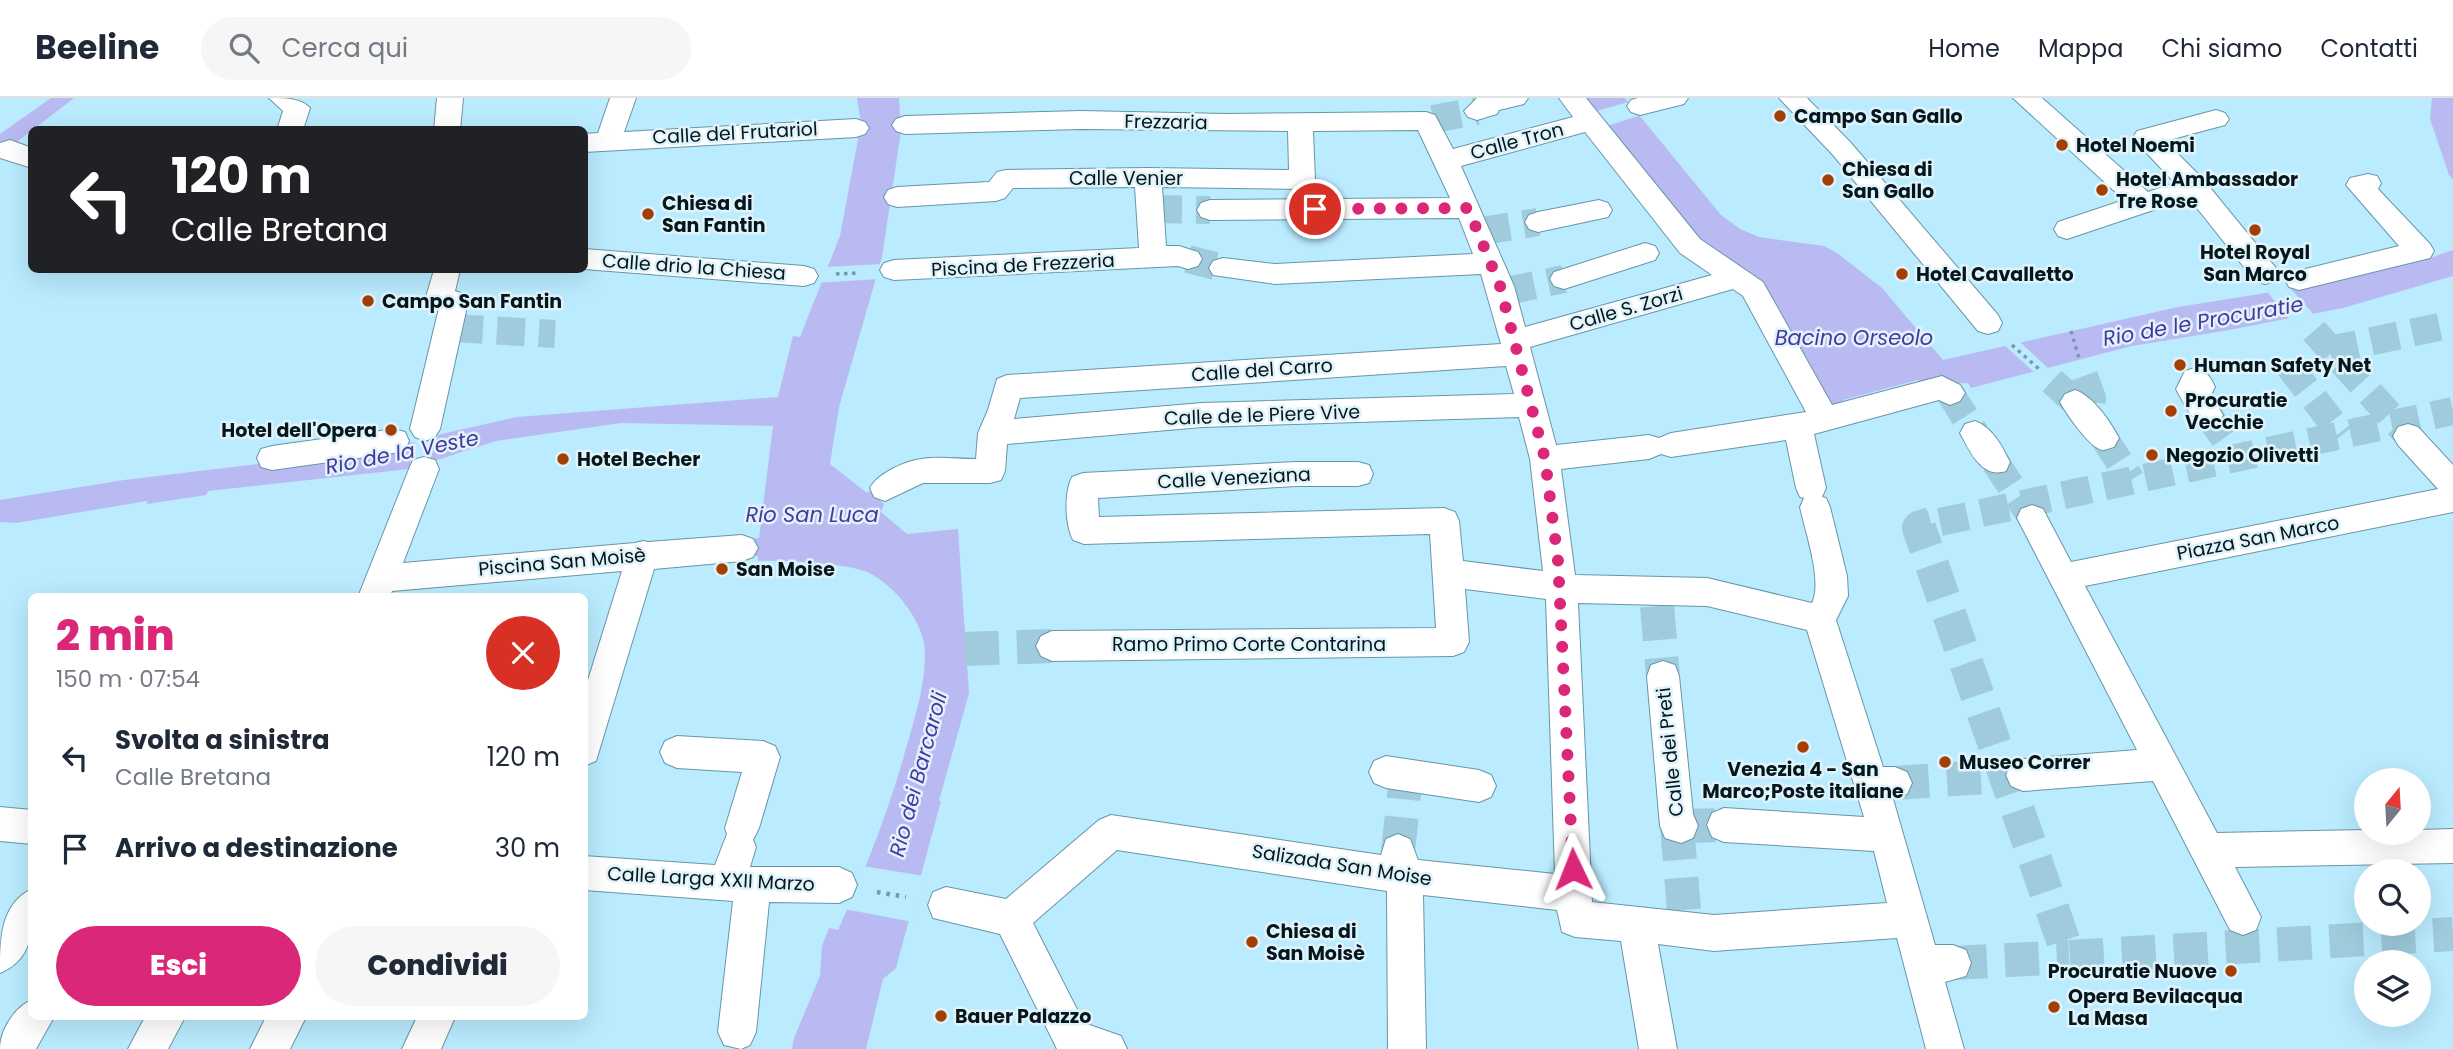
<!DOCTYPE html>
<html lang="it">
<head>
<meta charset="utf-8">
<style>
	body { margin:0; font-family:Poppins,sans-serif; background:#f6f6f7; color:#1f2937; height:100vh; display:flex; flex-direction:column; font-size:26px; white-space:nowrap }
	* { box-sizing:border-box; margin:0 }
	p { font-size:23px; color:#747a83 }
	.icon { flex:none; width:38px; height:38px; fill:none; stroke:currentColor; stroke-width:2; stroke-linecap:round; stroke-linejoin:round }
	.map { position:relative; flex:1; overflow:hidden }
	.drawer { position:absolute; left:28px; top:495px; width:560px; height:427px; display:flex; flex-direction:column; background:#fff; border-radius:10px; box-shadow:0 7px 28px #0002 }
	.drawer>* { flex:none }
	.hud { position:absolute; left:28px; top:28px; width:560px; height:147px; border-radius:10px; box-shadow:0 7px 28px #0002; background:#202124; color:#fff; overflow:hidden }
	.needle { width:46px; rotate:18deg }
	.tools { position:absolute; left:2354px; top:670px; display:grid; gap:14px }
	.tools a { display:grid; place-items:center; width:77px; height:77px; border-radius:50%; background:#fff; box-shadow:0 7px 28px #0002; font-size:35px }
	.pin { position:absolute; display:grid; place-items:center; width:60px; height:60px; color:#fff; margin:-30px; border:4px solid #fff; border-radius:50%; box-shadow:0 2px 7px #0007 }
	.me { position:absolute; width:77px; margin:-38px; rotate:358deg; stroke-linejoin:round; filter:drop-shadow(0 0 5px #0008) }
	.turn { display:flex; align-items:center; gap:24px; height:147px; padding:0 28px; font-size:32px }
	.turn .icon { width:91px; height:91px; stroke-width:2.5 }
	.turn b { display:block; font-size:49px; line-height:60px }
	.round { display:grid; place-items:center; flex:none; width:74px; height:74px; border-radius:37px; background:#f6f6f7 }
	.head { display:flex; align-items:center; justify-content:space-between; height:119px; padding:0 28px }
	h1 { font-size:42px; font-weight:800; line-height:52px; color:#db2777 }
	.button { display:flex; gap:14px; margin-top:auto; padding:14px 28px }
	.button a { flex:1; height:80px; border-radius:42px; background:#db2777; color:#fff; font-size:28px; font-weight:800; line-height:80px; text-align:center }
	.button a+a { background:#f6f6f7; color:#1f2937 }
	ul { padding:0; list-style:none }
	li { display:flex; align-items:center; gap:21px; height:91px; padding:0 28px }
	li div { flex:1 }
	li b { display:block; font-size:26px }
	li em { font-style:normal }
	header { display:flex; align-items:center; gap:42px; box-sizing:border-box; height:98px; padding:0 35px; background:#fff; border-bottom:2px solid #e0e1e3 }
	header strong { font-size:33px }
	nav { display:flex; gap:38px; margin-inline-start:auto; font-size:24px }
	.search { width:490px; height:63px; background:#f6f6f7; display:flex; align-items:center; gap:18px; box-sizing:border-box; padding:0 24px; border-radius:38px; color:#747a83; font-size:26px }
	.map>svg:first-child { display:block }
	.water { fill:#b9baf2 }
	.pier { fill:#baebfe }
	.lines { fill:none; stroke-linecap:round; stroke-linejoin:round }
	.pedestrian-tunnel-far1 { stroke:#9fcbdc; stroke-width:28; stroke-dasharray:28 14; stroke-linecap:butt }
	.pedestrian-tunnel { stroke:#9fcbdc; stroke-width:34; stroke-dasharray:34 18; stroke-linecap:butt }
	.pedestrian-casing { stroke:#6796a7; stroke-width:2 }
	.path-far1 { stroke:#759aa8; stroke-width:3.5; stroke-dasharray:3.5 4.5; stroke-linecap:butt }
	.path { stroke:#759aa8; stroke-width:4.5; stroke-dasharray:3.5 6; stroke-linecap:butt }
	.pedestrian { fill:#fff; fill-rule:evenodd }
	.route { stroke:#db2777; stroke-width:12; stroke-dasharray:0 21.6 }
	.poi-dot { fill:#a23f03; stroke:#e0f3fa; stroke-width:2.5 }
	.labels { text-anchor:middle; dominant-baseline:central; stroke-width:5; stroke-linejoin:round; paint-order:stroke }
	.poi-label { font-size:19px; font-weight:bold; fill:#05171d; stroke:#e0f3fa; text-anchor:start }
	.street-label { font-size:19px; fill:#05171d; stroke:#e0f3fa }
	.water-label { font-size:21px; font-style:italic; fill:#4737a0; stroke:#e0f3fa }
</style>
</head>
<body>
<header>
<strong>Beeline</strong>
<div class="search"><svg class="icon" aria-label="search" viewBox="0 0 24 24"><circle cx="10" cy="10" r="6"/><path d="M15 15l6 6"/></svg>Cerca qui</div>
<nav><a>Home</a><a>Mappa</a><a>Chi siamo</a><a>Contatti</a></nav>
</header>
<div class="map">
<svg width="2453" height="951" viewBox="0 0 2453 951">
	<rect width="100%" height="100%" fill="#baebfe"/>
	<!-- water -->
	<g class="water">
		<path d="M51,0H74L0,57V36Z"/>
		<path d="M857,0H899L901,33L882,159L839,309L830,366L867,395L870,393L884,406L881,414L907,436L958,431L969,595L939,703H941L896,870L883,881L866,951H792L794,940L820,878L822,848L829,830L838,832C865,773 888,715 905,654C914,623 924,592 925,560C927,527 897,489 869,475C849,465 782,462 758,463V458H749L751,441L759,440L773,328L621,325L496,343L409,371L208,393L206,397L147,406V403L16,425L0,424V402L124,382L366,353L517,319L778,299L793,238L800,239L840,138L861,25Z"/>
		<path d="M1582,0H1625L1721,117L1740,131L1759,139L1824,148L1837,155L1882,190L1943,262L2178,209L2291,191L2427,161L2453,152V178L2343,210L2229,232L2132,248L1971,290L1968,285L1922,287L1918,282L1843,302L1846,307L1832,311L1763,188L1695,139Z"/>
		<path d="M2432,0H2453V82L2449,77L2430,21Z"/>
	</g>
	<!-- pier -->
	<g class="pier">
		<path d="M1632,3L1644,16L1601,30L1589,15Z"/>
		<path d="M883,166L879,181L816,185L825,169Z"/>
		<path d="M2290,187L2304,188L2291,191L2316,219L2291,224L2266,192Z"/>
		<path d="M2017,242L2021,245L2049,271L2035,275L2002,245Z"/>
		<path d="M430,335L438,337L428,368L409,371L415,344L394,347V343Z"/>
		<path d="M862,768L925,778L913,824L844,811Z"/>
	</g>
	<g class="lines">
		<!-- pedestrian-tunnel-far1 -->
		<g class="pedestrian-tunnel-far1">
			<path d="M1433,21L1477,13"/>
			<path d="M1154,111L1210,112"/>
			<path d="M1482,133L1538,124"/>
			<path d="M1188,161L1223,170"/>
			<path d="M1507,193L1564,181"/>
			<path d="M455,230L555,236"/>
			<path d="M2314,233L2405,334"/>
			<path d="M2330,252L2453,226"/>
			<path d="M2289,268L2342,337"/>
			<path d="M2084,278L2092,300L2090,323"/>
			<path d="M2052,283L2075,304"/>
			<path d="M1950,295L1975,335"/>
			<path d="M2208,317L2238,359"/>
			<path d="M2104,340L2131,382"/>
			<path d="M1995,364L2030,417"/>
			<path d="M1940,424L2453,313"/>
			<path d="M1927,427L1931,426"/>
		</g>
		<!-- pedestrian-tunnel -->
		<g class="pedestrian-tunnel">
			<path d="M1931,426L1919,430L2069,859L2453,836"/>
			<path d="M1657,508L1663,578"/>
			<path d="M965,551L1052,548"/>
			<path d="M1895,685L2016,677"/>
			<path d="M1677,728L1684,812"/>
			<path d="M1681,728L1724,727"/>
			<path d="M1398,753L1405,688"/>
			<path d="M1953,865L2069,859"/>
		</g>
		<defs>
			<g id="pedestrian">
				<path d="M269,0C284,0 301,0 310,10L303,32H277L283,13Z"/>
				<path d="M437,0H463L460,32H434Z"/>
				<path d="M610,0H636L624,34L856,21L865,24L869,30L865,36L856,39L584,54V36L598,35Z"/>
				<path d="M1477,0H1528L1524,6L1499,12L1497,16L1477,22L1468,19L1464,13Z"/>
				<path d="M1559,0H1586L1700,141L1763,184L1832,307L1942,278L1960,287L1965,295L1960,303L1950,307L1939,302L1814,336L1826,390L1822,399L1826,400L1830,409L1847,478L1848,498L1836,522L1883,669H1895L1907,674L1912,685L1907,696L1893,701L1935,847H1953L1966,852L1971,865L1966,878L1945,884L1964,951H1926L1897,840L1714,853L1658,846L1677,951H1639L1621,843L1575,839L1562,834L1557,812L1423,797L1426,951H1388L1387,793L1117,752L1033,825L1084,925L1121,938L1127,951H1057L1000,836L933,820L928,807L933,794L946,789L1006,801L1099,722L1111,717L1381,757L1386,741L1398,736L1410,741L1418,762L1555,776L1546,501L1465,491L1469,544L1464,554L1453,558L1052,563L1041,558L1036,548L1041,538L1052,533L1436,530L1430,436L1084,446L1073,442C1065,426 1064,395 1072,379L1083,375L1296,364H1358L1369,367L1373,376L1369,385L1358,388H1296L1098,400L1099,419L1444,410L1455,414L1459,423L1463,463L1543,473L1530,361L1519,319L1202,329L1007,346L1005,373L1001,382L990,385H923L885,403L874,399L870,390C877,376 905,363 921,361C938,358 958,361 976,361L978,335L988,312L997,281L1007,277L1501,246L1481,176L1275,186L1213,177L1209,170L1213,163L1223,160L1275,166L1473,156L1459,120L1210,122L1201,119L1197,112L1201,105L1210,102L1450,100L1418,32L1313,33L1315,82L1311,89L1302,91L1162,89L1166,148H1179L1198,154L1202,161L1198,168L1188,171L1178,168L894,182L884,179L880,172L884,165L894,162L1139,150L1135,89L1013,90L1005,100L996,103L897,109L888,106L884,99L888,92L897,89L989,84L997,74L1006,72L1148,70L1289,72L1288,33L1081,31L905,36L896,33L892,27L896,21L905,18L1081,13L1226,16L1426,14L1435,17L1453,51L1573,19ZM1585,34L1680,155L1712,177L1525,229L1514,188L1461,68ZM1733,191L1743,198L1806,314L1671,335L1659,340L1649,337L1556,347L1530,249ZM1506,268L1514,296L1202,305L1014,321L1020,300ZM1786,342L1796,390L1800,399L1804,400L1800,409C1805,433 1823,483 1812,505L1707,480L1575,477L1561,371L1649,361L1661,356L1671,359ZM1578,505L1707,508L1807,532L1864,719L1724,710L1712,715L1707,727L1712,739L1724,744L1874,753L1887,805L1714,817L1592,804Z"/>
				<path d="M1638,0H1688L1684,6L1640,17L1631,14L1627,8L1631,2Z"/>
				<path d="M1779,0H1807L1851,45L1998,217L2002,225L1998,233L1988,236L1978,233L1833,57Z"/>
				<path d="M2013,0H2042L2148,94L2175,85L2137,45L2133,39L2137,33L2216,12L2225,15L2229,21L2225,27L2165,43L2203,81L2275,169L2279,176L2275,183L2265,186L2255,183L2189,100L2067,141L2058,138L2054,131L2058,124L2124,102Z"/>
				<path d="M10,42L32,50V70L0,60V45Z"/>
				<path d="M2368,76L2377,78L2381,85L2378,91L2430,146L2434,153L2430,160L2299,192L2289,189L2285,182L2289,175L2399,148L2346,87L2350,80Z"/>
				<path d="M1599,102L1608,105L1612,112L1608,119L1538,134L1529,131L1525,124L1529,117L1538,114Z"/>
				<path d="M1645,145L1655,148L1659,155L1655,162L1564,191L1554,188L1550,181L1554,174Z"/>
				<path d="M584,151L804,168L814,171L818,178L814,185L804,188L584,171Z"/>
				<path d="M434,172H460L455,193L464,196L468,204L440,331L435,339L425,343L415,339L410,331L439,210L430,206L426,199Z"/>
				<path d="M2195,270C2206,273 2210,278 2215,289L2211,297L2223,317L2218,325C2195,333 2186,309 2176,291L2185,273Z"/>
				<path d="M2075,292C2093,298 2110,323 2119,340L2114,349C2113,349 2105,352 2103,352C2090,351 2066,315 2060,304L2065,296Z"/>
				<path d="M1975,323C1992,329 2002,348 2010,364L2006,373C1982,381 1970,354 1960,335L1965,326Z"/>
				<path d="M2408,326L2418,329L2453,367V414L2085,488L2217,735L2366,732V735H2418V732L2453,731V765L2235,769L2261,819L2256,832L2243,837L2230,832L2153,683L2023,693L2011,688L2006,677L2011,666L2023,661L2137,652L2017,420L2021,411L2032,407L2043,411L2071,464L2438,391L2398,347L2393,338L2398,329Z"/>
				<path d="M394,331L405,334L409,343L405,352L394,355L272,372L261,369L257,360L261,351L272,348Z"/>
				<path d="M424,359L435,362L439,371L403,465L635,445L643,443L648,444L742,437L753,441L758,450L753,459L742,463L654,471L596,663L584,668V595L622,473L392,493L390,499H362L360,494L409,371L413,362Z"/>
				<path d="M1663,563L1675,567L1679,578L1693,716L1698,728L1693,740L1681,745L1665,740L1660,728L1647,578L1651,567Z"/>
				<path d="M677,638L763,643L775,648L780,659L759,730L753,742L756,749L750,769H839L852,775L857,787L852,799L839,805L769,804L756,934L750,947L741,951L724,947L718,934L733,803L584,792V758L715,767L727,736L725,730L742,674L677,670L665,665L660,654L665,643Z"/>
				<path d="M1386,658L1479,672L1491,677L1496,688L1491,699L1479,704L1386,690L1374,685L1369,674L1374,663Z"/>
				<path d="M0,709L32,712V746L0,743Z"/>
				<path d="M32,791C32,825 37,860 0,875C0,842 0,806 32,791Z"/>
				<path d="M32,902V919H54L36,951H0C0,933 14,909 32,902Z"/>
				<path d="M145,919H185L168,951H128Z"/>
				<path d="M266,919H306L290,951H250Z"/>
				<path d="M417,919H455L441,951H402Z"/>
			</g>
		</defs>
		<!-- pedestrian casing -->
		<use href="#pedestrian" class="pedestrian-casing"/>
		<!-- path-far1 -->
		<g class="path-far1">
			<path d="M836,176L859,175"/>
			<path d="M2071,233L2079,260"/>
			<path d="M2012,247L2039,271"/>
		</g>
		<!-- path -->
		<path class="path" d="M877,794L906,799"/>
		<!-- pedestrian -->
		<use href="#pedestrian" class="pedestrian"/>
	</g>
	<g class="lines">
		<!-- route -->
		<path class="route" d="M1315,111L1468,110L1500,188L1545,361L1558,463L1573,771"/>
	</g>
	<!-- markers -->
	<g class="poi-dot">
		<circle cx="1780" cy="18" r="7"/>
		<circle cx="2062" cy="47" r="7"/>
		<circle cx="1828" cy="82" r="7"/>
		<circle cx="2102" cy="92" r="7"/>
		<circle cx="648" cy="116" r="7"/>
		<circle cx="2255" cy="132" r="7"/>
		<circle cx="1902" cy="176" r="7"/>
		<circle cx="368" cy="203" r="7"/>
		<circle cx="2180" cy="267" r="7"/>
		<circle cx="2171" cy="313" r="7"/>
		<circle cx="391" cy="332" r="7"/>
		<circle cx="2152" cy="357" r="7"/>
		<circle cx="563" cy="361" r="7"/>
		<circle cx="722" cy="471" r="7"/>
		<circle cx="1803" cy="649" r="7"/>
		<circle cx="1945" cy="664" r="7"/>
		<circle cx="1252" cy="844" r="7"/>
		<circle cx="2231" cy="873" r="7"/>
		<circle cx="2054" cy="909" r="7"/>
		<circle cx="941" cy="918" r="7"/>
	</g>
	<g class="labels">
		<!-- poi labels -->
		<g class="poi-label">
			<text x="1794" y="18">Campo San Gallo</text>
			<text x="2076" y="47">Hotel Noemi</text>
			<text x="1842" y="71">Chiesa di<tspan x="1842" dy="22">San Gallo</tspan></text>
			<text x="2116" y="81">Hotel Ambassador<tspan x="2116" dy="22">Tre Rose</tspan></text>
			<text x="662" y="105">Chiesa di<tspan x="662" dy="22">San Fantin</tspan></text>
			<text x="2255" y="154" text-anchor="middle">Hotel Royal<tspan x="2255" dy="22">San Marco</tspan></text>
			<text x="1916" y="176">Hotel Cavalletto</text>
			<text x="382" y="203">Campo San Fantin</text>
			<text x="2194" y="267">Human Safety Net</text>
			<text x="2185" y="302">Procuratie<tspan x="2185" dy="22">Vecchie</tspan></text>
			<text x="377" y="332" text-anchor="end">Hotel dell'Opera</text>
			<text x="2166" y="357">Negozio Olivetti</text>
			<text x="577" y="361">Hotel Becher</text>
			<text x="736" y="471">San Moise</text>
			<text x="1959" y="664">Museo Correr</text>
			<text x="1803" y="671" text-anchor="middle">Venezia 4 - San<tspan x="1803" dy="22">Marco;Poste italiane</tspan></text>
			<text x="1266" y="833">Chiesa di<tspan x="1266" dy="22">San Moisè</tspan></text>
			<text x="2217" y="873" text-anchor="end">Procuratie Nuove</text>
			<text x="2068" y="898">Opera Bevilacqua<tspan x="2068" dy="22">La Masa</tspan></text>
			<text x="955" y="918">Bauer Palazzo</text>
		</g>
		<!-- street labels -->
		<g class="street-label">
			<text transform="translate(1166 24) rotate(1)">Frezzaria</text>
			<text transform="translate(735 35) rotate(-3)">Calle del Frutariol</text>
			<text transform="translate(1517 43) rotate(-15)">Calle Tron</text>
			<text x="1126" y="80">Calle Venier</text>
			<text transform="translate(1023 167) rotate(-3)">Piscina de Frezzeria</text>
			<text transform="translate(694 169) rotate(4)">Calle drio la Chiesa</text>
			<text transform="translate(1626 211) rotate(-16)">Calle S. Zorzi</text>
			<text transform="translate(1262 272) rotate(-4)">Calle del Carro</text>
			<text transform="translate(1262 317) rotate(-2)">Calle de le Piere Vive</text>
			<text transform="translate(1234 380) rotate(-3)">Calle Veneziana</text>
			<text transform="translate(2258 440) rotate(-11)">Piazza San Marco</text>
			<text transform="translate(562 464) rotate(-5)">Piscina San Moisè</text>
			<text x="1249" y="546">Ramo Primo Corte Contarina</text>
			<text transform="translate(1670 654) rotate(-96)">Calle dei Preti</text>
			<text transform="translate(1342 767) rotate(9)">Salizada San Moise</text>
			<text transform="translate(711 781) rotate(3)">Calle Larga XXII Marzo</text>
		</g>
		<!-- water labels -->
		<g class="water-label">
			<text transform="translate(2203 223) rotate(-10)">Rio de le Procuratie</text>
			<text x="1854" y="239">Bacino Orseolo</text>
			<text transform="translate(402 354) rotate(-11)">Rio de la Veste</text>
			<text x="812" y="416">Rio San Luca</text>
			<text transform="translate(918 676) rotate(-75)">Rio dei Barcaroli</text>
		</g>
	</g>
</svg>
<div class="tools">
<a><svg class="needle" viewBox="-14 -14 28 28"><path d="M0-13l5 13h-10z" fill="#e53935"/><path d="M0 13l5-13h-10z" fill="#747a83"/></svg></a>
<a><svg class="icon" aria-label="search" viewBox="0 0 24 24"><circle cx="10" cy="10" r="6"/><path d="M15 15l6 6"/></svg></a>
<a><svg class="icon" aria-label="layers" viewBox="0 0 24 24"><path d="M12 4l9 5-9 5-9-5zM3 14l9 5 9-5"/></svg></a>
</div>
<div class="pin" style="left:1315px;top:111px;background:#d93025"><svg class="icon" aria-label="arrive" viewBox="0 0 24 24"><path d="M6 21V4h12l-3 4 3 4H6"/></svg></div>
<svg class="me" style="left:1573px;top:771px" viewBox="-20 -20 40 40"><path d="M0-17L14 15 0 8-14 15z" fill="#db2777" stroke="#fff" stroke-width="4"/></svg>
<div class="hud">
<div class="turn"><svg class="icon" aria-label="left" viewBox="0 0 24 24"><path d="M17 20v-9H6M10 6l-5 5 5 5"/></svg><div><b>120 m</b>Calle Bretana</div></div>
</div>
<section class="drawer">
<div class="head"><div><h1>2 min</h1><p>150 m · 07:54</p></div><a class="round" style="background:#d93025;color:#fff"><svg class="icon" aria-label="close" viewBox="0 0 24 24"><path d="M6 6l12 12M18 6L6 18"/></svg></a></div>
<ul>
<li><svg class="icon" aria-label="left" viewBox="0 0 24 24"><path d="M17 20v-9H6M10 6l-5 5 5 5"/></svg><div><b>Svolta a sinistra</b><p>Calle Bretana</p></div><em>120 m</em></li>
<li><svg class="icon" aria-label="arrive" viewBox="0 0 24 24"><path d="M6 21V4h12l-3 4 3 4H6"/></svg><div><b>Arrivo a destinazione</b></div><em>30 m</em></li>
</ul>
<div class="button"><a>Esci</a><a>Condividi</a></div>
</section>
</div>
</body>
</html>
